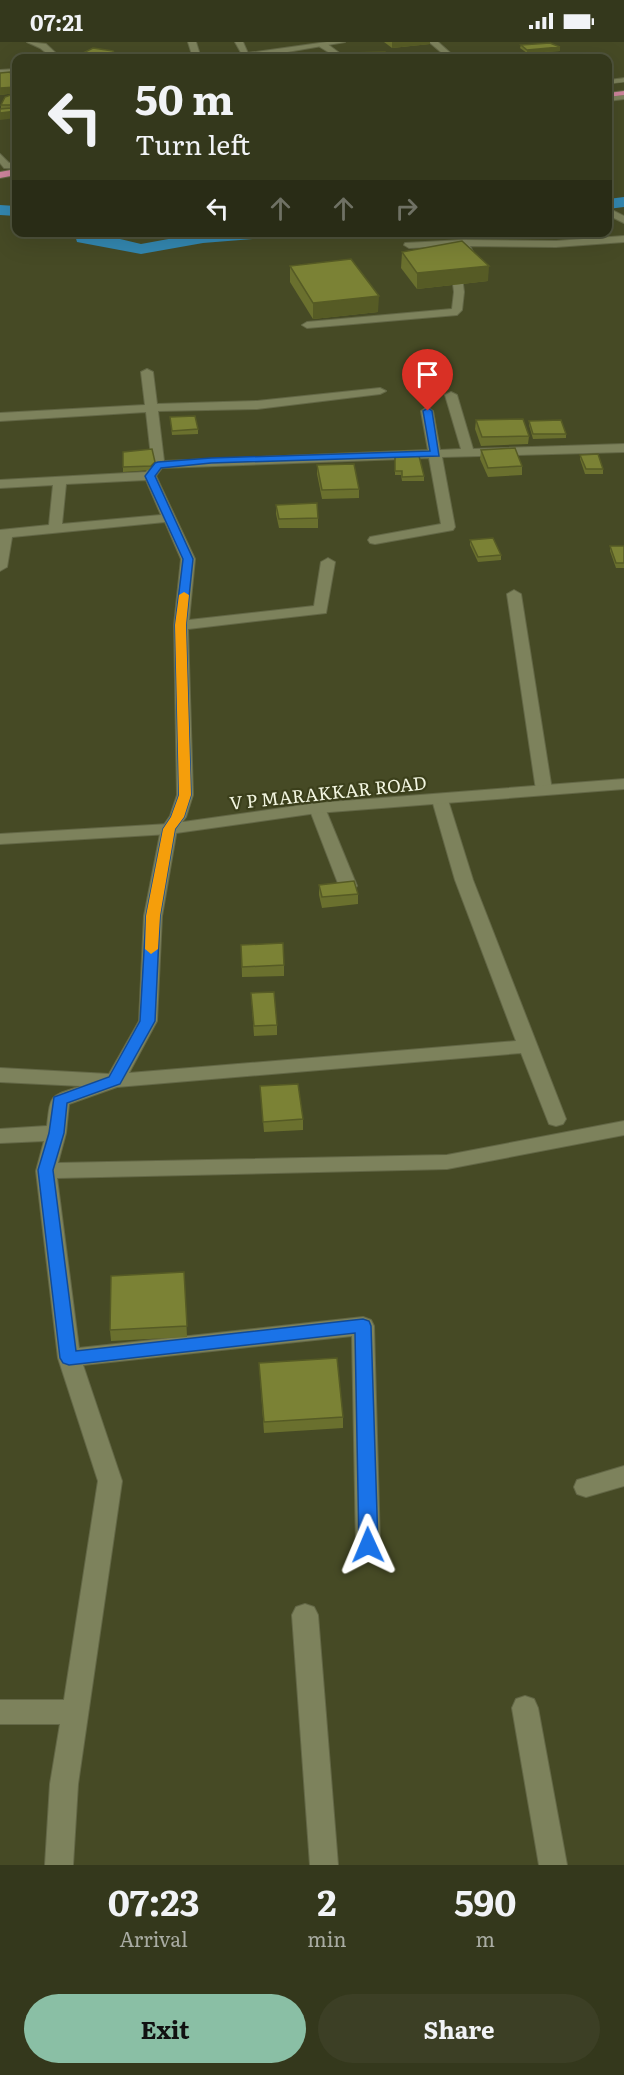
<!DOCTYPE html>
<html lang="en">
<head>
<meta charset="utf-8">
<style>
	body { margin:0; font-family:Literata,serif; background:#3c3f25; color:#f1f3f6; height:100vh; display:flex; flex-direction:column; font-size:22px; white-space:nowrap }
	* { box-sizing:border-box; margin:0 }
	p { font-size:20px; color:#a9aca3 }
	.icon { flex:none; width:33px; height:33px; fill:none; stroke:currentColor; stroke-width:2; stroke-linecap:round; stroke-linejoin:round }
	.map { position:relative; height:1823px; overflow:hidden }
	.side { display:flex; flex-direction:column; background:#34381c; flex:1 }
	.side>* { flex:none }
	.guide { position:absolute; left:12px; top:12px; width:600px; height:183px; border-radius:12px; box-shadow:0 6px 24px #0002,0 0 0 2px #4e523b; background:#34381c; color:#f1f3f6; overflow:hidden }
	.pin { position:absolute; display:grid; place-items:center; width:51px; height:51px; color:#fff; margin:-62px -26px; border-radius:50% 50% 50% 0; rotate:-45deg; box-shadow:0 0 6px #0007 }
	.pin .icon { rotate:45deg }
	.me { position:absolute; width:66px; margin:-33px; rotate:359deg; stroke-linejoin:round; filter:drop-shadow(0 0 4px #0008) }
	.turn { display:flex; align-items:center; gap:21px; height:126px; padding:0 24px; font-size:27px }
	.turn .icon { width:78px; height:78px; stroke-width:2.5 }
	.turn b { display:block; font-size:42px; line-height:51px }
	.lanes { display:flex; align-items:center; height:57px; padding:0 24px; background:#0003; justify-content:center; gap:30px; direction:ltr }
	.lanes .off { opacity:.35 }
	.eta { display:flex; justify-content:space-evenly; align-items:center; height:102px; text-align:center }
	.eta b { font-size:36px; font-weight:700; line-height:42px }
	.primary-button { display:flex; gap:12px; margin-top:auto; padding:12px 24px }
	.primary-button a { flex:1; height:69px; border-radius:36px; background:#8abfa5; color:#111; font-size:24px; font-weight:700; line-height:69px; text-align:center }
	.primary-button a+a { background:#3c3f25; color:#f1f3f6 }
	.status { display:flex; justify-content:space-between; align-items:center; height:42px; padding:0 30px; background:#34381c; direction:ltr }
	.status svg { height:16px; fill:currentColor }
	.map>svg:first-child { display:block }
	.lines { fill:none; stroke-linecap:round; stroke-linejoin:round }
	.canal { fill:#3387b0; fill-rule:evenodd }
	.service-casing { stroke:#636746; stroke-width:1 }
	.minor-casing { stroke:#636746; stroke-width:2 }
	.tertiary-casing { stroke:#636746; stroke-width:2 }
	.trunk-casing { stroke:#636746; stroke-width:2 }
	.service { fill:#7d825c; fill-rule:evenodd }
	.minor { fill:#7d825c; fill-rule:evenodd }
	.tertiary { fill:#7d825c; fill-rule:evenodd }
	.trunk { fill:#ce849c; fill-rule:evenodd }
	.wall { fill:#6a702e }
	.shaded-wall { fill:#565b25 }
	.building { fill:#7b8235; stroke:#565b25; stroke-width:1.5 }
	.route { fill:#1a73e8; stroke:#114b97; stroke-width:1.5 }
	.slow { fill:#f59e0b }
	.labels { text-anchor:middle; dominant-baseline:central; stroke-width:4.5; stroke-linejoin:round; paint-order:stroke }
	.street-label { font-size:18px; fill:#f2f5e0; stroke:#3b3f1b }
</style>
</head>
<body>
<div class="status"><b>07:21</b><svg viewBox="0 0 49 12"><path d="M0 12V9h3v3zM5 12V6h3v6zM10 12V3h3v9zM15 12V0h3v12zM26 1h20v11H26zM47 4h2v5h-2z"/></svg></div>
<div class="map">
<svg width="624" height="1823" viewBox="0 0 624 1823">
	<rect width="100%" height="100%" fill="#464a25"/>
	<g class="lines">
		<!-- canal -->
		<g class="canal">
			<path d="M624,155V165L608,167V157Z"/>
			<path d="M0,163L16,164V174L0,173Z"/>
			<path d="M74,190H91L141,202L207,190H288L280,195L203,201L141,212L77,200Z"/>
		</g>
		<defs>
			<path id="service" d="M624,36V40L608,42V38Z"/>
			<g id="minor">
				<path d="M27,0L46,2L61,16H53L40,6Z"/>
				<path d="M188,0H196L201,16H193Z"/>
				<path d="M235,0H243L250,16H244Z"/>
				<path d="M323,1H326L346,16H338L320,5L319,3Z"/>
				<path d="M624,53V57L608,59V55Z"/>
				<path d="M0,112L9,121L16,120V126H4L0,121Z"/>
				<path d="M624,194V200L556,205L470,204L478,220L461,228L464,250L462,268L457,273L307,286L302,283L307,280L452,267L454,250L451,226L467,219L460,204L409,206L404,203L405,201L464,198L556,199Z"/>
				<path d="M147,327L153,330L157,362L257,359L380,346L386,349L380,352L257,367L158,369L164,419L428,408L421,369L427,365L433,369L440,408L461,407L445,353L451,350L457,353L473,407L624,402V410L442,415L455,485L453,488L375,502L370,501L368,498L370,495L441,482L429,416L162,426L156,434L195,517L189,578L314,564L321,520L328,516L335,520L326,571L188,587L193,753L186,775L177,787L162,874L157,979L129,1031L516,999L455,838L432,758L440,753L448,758L473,838L566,1077L563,1082L556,1084L549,1082L521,1011L117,1045L69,1062L66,1091L58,1121L447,1113L624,1079V1093L447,1127L57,1136L79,1306L363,1275L371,1278L374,1284L380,1503L377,1511L368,1514L359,1511L356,1503L352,1294L83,1323L122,1439L78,1742L73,1823H45L50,1742L60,1682H0V1658H64L98,1439L58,1316L36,1129L44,1099L0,1101V1087L47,1084C51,1051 49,1055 81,1044L0,1040V1026L109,1032L139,979L144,874L161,787L170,774L177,753L174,583L181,517L165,480L12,495L7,525L0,529V488L49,483L53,443L0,446V438L146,430L152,423L146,370L0,379V371L145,363L141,330ZM146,438L161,473L62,482L66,442Z"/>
				<path d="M514,548L521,552L552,748L544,753L536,748L507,552Z"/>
				<path d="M317,761L325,766L357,844L354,848H342L339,844L309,766Z"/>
				<path d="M624,1424V1444L586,1455L577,1452L574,1445L577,1438Z"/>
				<path d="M305,1562L314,1565L318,1573L338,1823H310L292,1573L296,1565Z"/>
				<path d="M525,1654L534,1657L538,1666L567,1823H539L512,1666L516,1657Z"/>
			</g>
			<g id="tertiary">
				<path d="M327,0H345L252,16H212Z"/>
				<path d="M429,0H438L456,16H448Z"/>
				<path d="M16,27V31L0,32V28Z"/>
				<path d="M608,166L624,174V181L608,173Z"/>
				<path d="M624,737V747L317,771L169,792L0,802V792L169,782L317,761Z"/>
			</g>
			<g id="trunk">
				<path d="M624,49V53L608,55V51Z"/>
				<path d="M16,127V133L0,136V130Z"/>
			</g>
		</defs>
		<!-- service casing -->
		<use href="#service" class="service-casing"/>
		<!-- minor casing -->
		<use href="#minor" class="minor-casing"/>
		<!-- tertiary casing -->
		<use href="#tertiary" class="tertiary-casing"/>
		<!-- trunk casing -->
		<use href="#trunk" class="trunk-casing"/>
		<!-- service -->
		<use href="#service" class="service"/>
		<!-- minor -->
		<use href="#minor" class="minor"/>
		<!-- tertiary -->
		<use href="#tertiary" class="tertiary"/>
		<!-- trunk -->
		<use href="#trunk" class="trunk"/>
	</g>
	<!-- wall -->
	<g class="wall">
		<path d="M384,0H430V2L392,6Z"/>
		<path d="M521,3L560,9L527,11L520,6Z"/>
		<path d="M115,12L116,16H78L77,14Z"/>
		<path d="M0,31L16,45V76L1,67V63L15,51L0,53Z"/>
		<path d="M402,210L488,239L417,247L401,226Z"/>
		<path d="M290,224L378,270L313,277L290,240Z"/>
		<path d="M170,375L198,387V392L172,393Z"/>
		<path d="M476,378L529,394L528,402L481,404L475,387Z"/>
		<path d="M529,379L566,392V396L533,397L529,383Z"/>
		<path d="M481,408L522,424V433L488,435L480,417Z"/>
		<path d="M123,410L155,420V425L152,428L123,430Z"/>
		<path d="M580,413L603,427V432H585L580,417Z"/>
		<path d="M395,415L424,434V439H402L401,433H395Z"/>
		<path d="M317,423L359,447V456L322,457L317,432Z"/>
		<path d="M276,463L318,476V486H279L276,472Z"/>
		<path d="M470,498L501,513V518L478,520L470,503Z"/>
		<path d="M610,504H624V526H616L610,509Z"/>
		<path d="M319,843L358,852V862L322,866L319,853Z"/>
		<path d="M241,903L284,923V934L242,935Z"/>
		<path d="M251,951L277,983V993L254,994Z"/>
		<path d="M260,1044L303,1077V1088L264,1090Z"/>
		<path d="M184,1230L187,1295L111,1299L110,1288Z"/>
		<path d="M259,1321L343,1375V1386L264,1391Z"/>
	</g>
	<!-- shaded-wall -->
	<g class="shaded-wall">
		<path d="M392,0H430V2L392,6Z"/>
		<path d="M560,5V9L527,11V8Z"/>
		<path d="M115,12L116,16H104Z"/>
		<path d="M16,45V51L0,53V46Z"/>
		<path d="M16,69V76L0,78V71Z"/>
		<path d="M489,224L488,239L417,247V231Z"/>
		<path d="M379,254L378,270L313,277V261Z"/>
		<path d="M155,420V425L152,428L151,424Z"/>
	</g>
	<!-- building -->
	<g class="building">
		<path d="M550,1L560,5L527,8L521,3Z"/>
		<path d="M93,6L113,9L115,12L104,16L77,14Z"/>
		<path d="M385,10L391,16H353L349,11Z"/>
		<path d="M10,30L16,45L0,46V31Z"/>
		<path d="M16,51V69L0,71V67L11,66V63H1L5,55Z"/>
		<path d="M462,199L489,224L417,231L402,210Z"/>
		<path d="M351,217L379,254L313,261L290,224Z"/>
		<path d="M195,374L198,387L172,389L170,375Z"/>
		<path d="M523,377L529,394L482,395L476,378Z"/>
		<path d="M561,378L566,392H533L529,379Z"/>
		<path d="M515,406L522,424L488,426L481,408Z"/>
		<path d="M152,407L155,420L151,424L123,425V410Z"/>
		<path d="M598,412L603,427H586L580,413Z"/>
		<path d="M419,414L424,434L402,435V429H395V415Z"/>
		<path d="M354,422L359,447L322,448L317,423Z"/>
		<path d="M317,461L318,476L279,477L276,463Z"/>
		<path d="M493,496L501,513L478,515L470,498Z"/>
		<path d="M610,504H624V521H616Z"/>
		<path d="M354,839L358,852L322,855L319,843Z"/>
		<path d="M283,901L284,923L242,925L241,903Z"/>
		<path d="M274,950L277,983L254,984L251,951Z"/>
		<path d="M298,1042L303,1077L263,1080L260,1044Z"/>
		<path d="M184,1230L187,1284L110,1288L111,1234Z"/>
		<path d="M337,1316L343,1375L264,1380L259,1321Z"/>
	</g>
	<!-- route -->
	<path class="route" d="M428,366L432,369L439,414L211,421L161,426L155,434L193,517L186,583L191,753L184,775L175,787L160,874L155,979L120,1042L67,1061L64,1091L53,1128L76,1309L363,1277L369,1279L371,1284L378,1503L375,1509L368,1511L362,1509L359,1503L355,1291L69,1323L63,1321L60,1316L38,1128L49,1091L54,1055L109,1035L140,979L146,874L163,787L171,775L179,753L175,583L183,517L145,434L155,421L158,420L211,416L430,409L423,369Z"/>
	<!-- slow -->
	<path class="slow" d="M184,550L189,553L186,583L191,753L184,775L175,787L160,874L158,907L151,912L145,907L146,874L163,787L171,775L179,753L175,583L179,553Z"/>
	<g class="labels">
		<!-- street labels -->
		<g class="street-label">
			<text transform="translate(328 750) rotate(-6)">V P MARAKKAR ROAD</text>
		</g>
	</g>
</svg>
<div class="pin" style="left:428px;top:369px;background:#d93025"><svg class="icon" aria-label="arrive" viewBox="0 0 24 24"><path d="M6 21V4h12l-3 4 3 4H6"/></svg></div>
<svg class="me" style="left:368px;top:1503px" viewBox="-20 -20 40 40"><path d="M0-17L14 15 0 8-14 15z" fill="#1a73e8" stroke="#fff" stroke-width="4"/></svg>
<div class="guide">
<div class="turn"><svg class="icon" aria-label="left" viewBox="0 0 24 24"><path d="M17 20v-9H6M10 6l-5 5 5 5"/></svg><div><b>50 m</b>Turn left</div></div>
<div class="lanes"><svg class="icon" aria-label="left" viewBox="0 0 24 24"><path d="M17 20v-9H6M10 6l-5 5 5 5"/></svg><svg class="icon off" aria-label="ahead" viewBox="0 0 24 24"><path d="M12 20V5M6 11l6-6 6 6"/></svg><svg class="icon off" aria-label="ahead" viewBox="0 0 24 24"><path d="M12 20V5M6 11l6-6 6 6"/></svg><svg class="icon off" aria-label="right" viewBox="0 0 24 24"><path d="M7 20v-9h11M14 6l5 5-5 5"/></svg></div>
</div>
</div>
<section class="side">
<div class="eta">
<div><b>07:23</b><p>Arrival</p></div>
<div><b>2</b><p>min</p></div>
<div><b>590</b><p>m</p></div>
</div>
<div class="primary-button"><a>Exit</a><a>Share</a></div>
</section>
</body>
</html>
